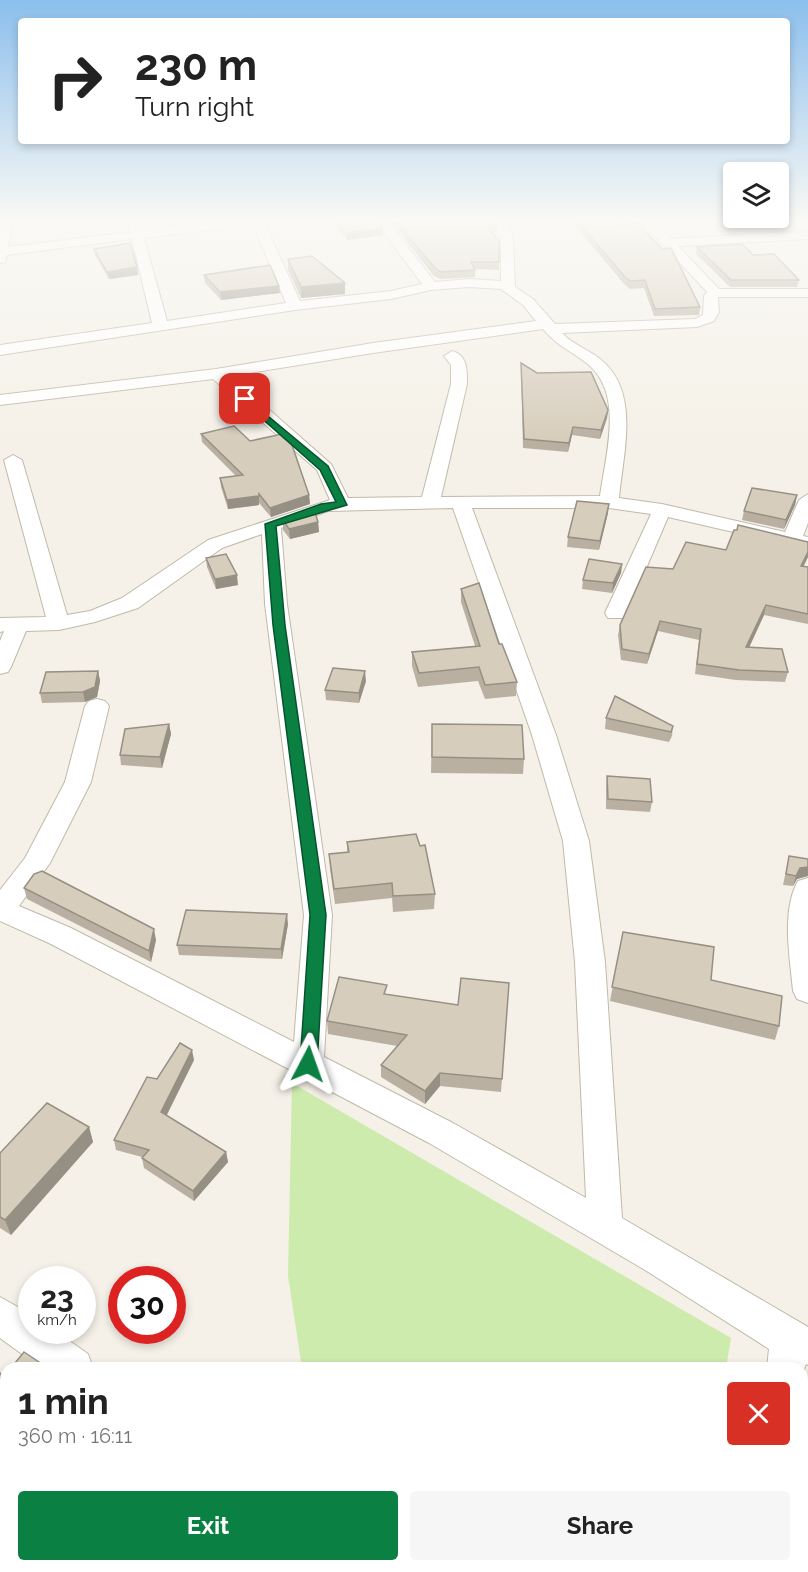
<!DOCTYPE html>
<html lang="en">
<head>
<meta charset="utf-8">
<style>
	body { margin:0; font-family:Raleway,sans-serif; background:#f6f6f6; color:#222; height:100vh; display:flex; flex-direction:column; font-size:22px; white-space:nowrap }
	* { box-sizing:border-box; margin:0 }
	p { font-size:20px; color:#767676 }
	.icon { flex:none; width:33px; height:33px; fill:none; stroke:currentColor; stroke-width:2; stroke-linecap:round; stroke-linejoin:round }
	.map { position:relative; flex:1; overflow:hidden }
	.side { position:absolute; left:0px; top:1362px; width:808px; height:210px; display:flex; flex-direction:column; background:#fff; border-radius:18px 18px 0 0; box-shadow:0 3px 9px #0003 }
	.side>* { flex:none }
	.guide { position:absolute; left:18px; top:18px; width:772px; height:126px; border-radius:6px; box-shadow:0 3px 9px #0003; background:#fff; color:#222; overflow:hidden }
	.buttons { position:absolute; left:723px; top:162px; display:grid; gap:12px }
	.buttons a { display:grid; place-items:center; width:66px; height:66px; border-radius:6px; background:#fff; box-shadow:0 3px 9px #0003; font-size:30px }
	.speed { position:absolute; left:18px; top:1266px; display:flex; gap:12px; font-size:30px; font-weight:700; text-align:center }
	.speed>* { display:grid; place-content:center; width:78px; height:78px; border-radius:50%; background:#fff; box-shadow:0 3px 9px #0003; line-height:1 }
	.speed small { font-size:15px; font-weight:400 }
	.speed .limit { border:9px solid #d22; background:#fff; color:#111 }
	.pin { position:absolute; display:grid; place-items:center; width:51px; height:51px; color:#fff; margin:-26px; border-radius:12px; box-shadow:0 3px 9px #0006 }
	.me { position:absolute; width:66px; margin:-33px; rotate:4deg; stroke-linejoin:round; filter:drop-shadow(0 0 4px #0008) }
	.turn { display:flex; align-items:center; gap:21px; height:126px; padding:0 18px; font-size:27px }
	.turn .icon { width:78px; height:78px; stroke-width:2.5 }
	.turn b { display:block; font-size:42px; line-height:51px }
	.round { display:grid; place-items:center; flex:none; width:63px; height:63px; border-radius:6px; background:#f6f6f6 }
	.headline { display:flex; align-items:center; justify-content:space-between; height:102px; padding:0 18px }
	h1 { font-size:36px; font-weight:700; line-height:45px }
	.action { display:flex; gap:12px; margin-top:auto; padding:12px 18px }
	.action a { flex:1; height:69px; border-radius:6px; background:#0b8043; color:#fff; font-size:24px; font-weight:700; line-height:69px; text-align:center }
	.action a+a { background:#f6f6f6; color:#222 }
	.map>svg:first-child { display:block }
	.green { fill:#ceebae }
	.lines { fill:none; stroke-linecap:round; stroke-linejoin:round }
	.minor-casing { stroke:#c1b9a9; stroke-width:2 }
	.minor { fill:#fff; fill-rule:evenodd }
	.wall { fill:#b9b0a2 }
	.shaded-wall { fill:#969084 }
	.building { fill:#d7cdbc; stroke:#969084; stroke-width:1.5 }
	.route { fill:#0b8043; stroke:#07532c; stroke-width:1.5 }
</style>
</head>
<body>
<div class="map">
<svg width="808" height="1572" viewBox="0 0 808 1572">
	<rect width="100%" height="100%" fill="#f5f1e8"/>
	<!-- green -->
	<path class="green" d="M292,1083L731,1338L726,1368H302L288,1276Z"/>
	<g class="lines">
		<defs>
			<g id="minor">
				<path d="M0,222H12L8,247L130,232L128,222H140L142,230L212,222H245L239,226L144,238L167,321L286,303L252,222H264L300,301L391,291L422,284L376,222H388L435,282L469,279L501,281V238L494,222H506L513,238L515,287L533,299L555,324L695,319L703,315L704,296L707,292L642,222H655L671,239L808,231V239L678,246L719,289H808V297H718L719,312L714,321L697,327L562,333C573,345 588,349 600,359C641,391 623,453 619,498L662,504L785,532L799,500L808,494V523L803,536L808,537V549L668,517L627,613L624,618H608L605,613L651,514L609,508H472L556,735L589,841L605,962L622,1218L808,1327V1365L806,1364L802,1375V1368H767L769,1349L645,1270L429,1143L51,944L0,921V890L25,858L65,782L85,706L89,701L97,699L105,701L109,706L91,782L50,863L19,906L71,928L294,1042L304,915L265,604L262,534L222,548L138,608L95,622L59,630L26,631L11,667L8,672L0,674V641L4,631L0,632V618L46,617L4,460L13,455L22,460L67,615L90,611L122,598L208,540L330,500L317,470L213,379L0,405V395L216,369L373,343L536,321L523,305L501,289L469,287L431,290L391,299L295,310L0,355V345L152,323L132,239L7,255L5,262L0,263ZM543,329C560,349 573,351 590,366C624,397 605,457 600,496L441,497L467,384C467,371 468,355 452,351L444,356L451,365V384L422,497L348,498L331,464L231,376L373,353ZM453,508L532,735L563,841L575,962L586,1198L453,1123L324,1057L332,915L287,604L281,528L328,511Z"/>
				<path d="M808,878V1003L797,999L793,991C790,959 781,910 798,881Z"/>
				<path d="M0,1297L32,1315V1330H54L88,1354L93,1368H41L0,1338Z"/>
				<path d="M334,1566H384L387,1572H337Z"/>
				<path d="M739,1566H783L782,1572H738Z"/>
			</g>
		</defs>
		<!-- minor casing -->
		<use href="#minor" class="minor-casing"/>
		<!-- minor -->
		<use href="#minor" class="minor"/>
	</g>
	<!-- wall -->
	<g class="wall">
		<path d="M331,222H378L383,235L347,240Z"/>
		<path d="M391,222H494L496,225V232L492,233L499,241V270L475,269V277L441,279L434,276Z"/>
		<path d="M572,222H617L616,225L700,307L699,315L654,316L644,288L630,289L624,284Z"/>
		<path d="M697,247L753,255L799,280L797,287H730L696,254Z"/>
		<path d="M94,249L137,267L138,275L109,279L95,255Z"/>
		<path d="M288,259L345,283V294L301,298L288,270Z"/>
		<path d="M204,275L279,286L280,293L221,300L205,283Z"/>
		<path d="M521,363L537,373L608,410L607,418L600,439L572,435L568,452L523,448Z"/>
		<path d="M201,434L309,495L310,504L271,517L259,503V505L228,509L221,487L220,478L236,476L202,442Z"/>
		<path d="M797,495L795,505L784,529L742,520L744,511Z"/>
		<path d="M608,513L599,550L567,547L568,537Z"/>
		<path d="M283,520L318,522L319,532L290,539L283,530Z"/>
		<path d="M808,542V557L803,566L808,567V624L764,615L749,648L788,672L785,682L736,680L695,674L699,640L658,631L647,664L621,660L618,635L620,625L673,569L726,550Z"/>
		<path d="M206,558L238,585L216,589L207,567Z"/>
		<path d="M622,564L621,573L612,593L582,589L583,580Z"/>
		<path d="M461,589L499,644L517,682L516,696L485,699L478,681L418,687L412,666V652L475,646L461,602Z"/>
		<path d="M98,671L100,681L97,697L85,702L42,703L40,693Z"/>
		<path d="M366,681L359,703L326,700L325,690Z"/>
		<path d="M606,718L673,726L672,736L669,742L605,729Z"/>
		<path d="M169,724L171,734L162,768L121,765L120,755Z"/>
		<path d="M432,724L524,759L523,774L431,773Z"/>
		<path d="M607,776L652,802L650,812L606,809V787Z"/>
		<path d="M347,842L435,894L434,909L393,912L392,898L335,904L330,869L329,854L347,852Z"/>
		<path d="M789,856L808,859V876L797,879L793,886L783,885Z"/>
		<path d="M24,888L156,940L151,962L27,899Z"/>
		<path d="M288,924L282,959L179,955L177,945Z"/>
		<path d="M623,932L711,980L779,1026L775,1040L610,1001Z"/>
		<path d="M509,983L501,1092L440,1086L425,1104L381,1077V1065L397,1046L328,1034L327,1021L387,994L458,1005Z"/>
		<path d="M194,1060L167,1115L226,1152L228,1162L194,1201L144,1168L142,1158V1157L116,1150L114,1140L157,1079Z"/>
		<path d="M89,1127L93,1142L11,1235L0,1228V1153Z"/>
		<path d="M0,1373L4,1376L6,1373V1426L0,1421Z"/>
		<path d="M418,1566H458L456,1572H428Z"/>
	</g>
	<!-- shaded-wall -->
	<g class="shaded-wall">
		<path d="M383,228V235L347,240V233Z"/>
		<path d="M137,267L138,275L109,279L107,272Z"/>
		<path d="M345,283V294L301,298V287Z"/>
		<path d="M279,286L280,293L221,300L220,292Z"/>
		<path d="M608,410L607,418L600,439L601,430Z"/>
		<path d="M573,427L572,435L568,452L569,443Z"/>
		<path d="M309,495L310,504L271,517L270,508Z"/>
		<path d="M797,495L795,505L784,529L786,520Z"/>
		<path d="M259,496V505L228,509L227,500Z"/>
		<path d="M609,504L608,513L599,550L600,541Z"/>
		<path d="M318,522L319,532L290,539L289,529Z"/>
		<path d="M808,552V557L799,576L801,566Z"/>
		<path d="M622,564L621,573L612,593L613,583Z"/>
		<path d="M237,575L238,585L216,589L215,579Z"/>
		<path d="M766,605L764,615L744,658L746,647Z"/>
		<path d="M660,621L658,631L647,664L649,654Z"/>
		<path d="M98,671L100,681L97,697L85,702L83,692Z"/>
		<path d="M365,671L366,681L359,703V693Z"/>
		<path d="M169,724L171,734L162,768L160,757Z"/>
		<path d="M808,867V876L797,879L793,886L796,876L800,868Z"/>
		<path d="M287,914L288,924L282,959L281,949Z"/>
		<path d="M154,929L156,940L151,962L149,951Z"/>
		<path d="M192,1050L194,1060L163,1122L161,1112Z"/>
		<path d="M440,1073V1086L425,1104V1091Z"/>
		<path d="M89,1127L93,1142L11,1235L5,1220Z"/>
		<path d="M226,1152L228,1162L194,1201L193,1191Z"/>
		<path d="M454,1566H458L456,1572H452Z"/>
	</g>
	<!-- building -->
	<g class="building">
		<path d="M337,222H378L383,228L347,233Z"/>
		<path d="M396,222H494L496,225L487,226L499,241V262H471L475,270L441,272L435,268Z"/>
		<path d="M578,222H616L615,225L638,223L662,249L671,248L700,307L655,309L645,280L631,281L625,277Z"/>
		<path d="M130,243L137,267L107,272L94,249Z"/>
		<path d="M742,244L753,255L774,254L799,280H731L697,247Z"/>
		<path d="M312,256L345,283L301,287L288,259Z"/>
		<path d="M270,265L279,286L220,292L204,275Z"/>
		<path d="M521,363L537,373L591,372L608,410L601,430L573,427L569,443L524,439Z"/>
		<path d="M234,426L250,441L282,434L291,442L309,495L270,508L259,494V496L227,500L220,478L243,475L201,434Z"/>
		<path d="M752,488L797,495L786,520L744,511Z"/>
		<path d="M577,501L609,504L600,541L568,537Z"/>
		<path d="M314,509L318,522L289,529L283,520Z"/>
		<path d="M738,525L808,542V552L801,566L808,567V614L766,605L746,647L782,649L788,672L739,670L697,664L701,629L660,621L649,654L622,649L620,625L646,567L673,569L686,542L726,550L734,530H737Z"/>
		<path d="M226,554L237,575L215,579L206,558Z"/>
		<path d="M589,559L622,564L613,583L583,580Z"/>
		<path d="M479,583L499,644H502L517,682L485,685L479,667L419,673L412,652L480,646L461,589Z"/>
		<path d="M333,668L365,671L359,693L325,690Z"/>
		<path d="M98,671L95,687L83,692L40,693L46,672Z"/>
		<path d="M615,696L673,726L671,732L606,718Z"/>
		<path d="M169,724L160,757L120,755L125,729Z"/>
		<path d="M432,724L522,725L524,759L432,757Z"/>
		<path d="M607,776L650,779L652,802L608,799Z"/>
		<path d="M416,834L420,846L425,845L435,894L393,896L392,883L334,889L329,854L349,852L347,842Z"/>
		<path d="M789,856L808,859V867L800,868L796,876L786,874Z"/>
		<path d="M42,871L154,929L149,951L24,888L34,874Z"/>
		<path d="M186,910L287,914L281,949L177,945Z"/>
		<path d="M623,932L714,947L711,980L782,996L779,1026L612,987Z"/>
		<path d="M339,977L387,985L384,994L458,1005L461,978L509,983L502,1079L440,1073L425,1091L381,1065L407,1035L327,1021Z"/>
		<path d="M180,1043L192,1050L161,1112L226,1152L193,1191L142,1158L149,1150L114,1140L147,1077L157,1079Z"/>
		<path d="M47,1103L89,1127L5,1220L0,1217V1153Z"/>
		<path d="M24,1352L48,1368H11Z"/>
		<path d="M0,1373L4,1376L6,1373V1420L0,1415Z"/>
		<path d="M73,1566H177L183,1572H68Z"/>
		<path d="M435,1566H454L452,1572H445Z"/>
	</g>
	<!-- sky -->
	<linearGradient id="sky" x2="0" y2="1"><stop stop-color="#8bbfed"/><stop offset="0.5" stop-color="#faf9f5"/><stop offset="1" stop-color="#faf9f5" stop-opacity="0"/></linearGradient>
	<rect width="808" height="442" fill="url(#sky)"/>
	<!-- route -->
	<path class="route" d="M245,397L328,466L347,505L276,526L285,625L326,915L317,1064L314,1069H302L300,1064L310,915L273,625L265,524L321,504L336,502L320,470L242,401V398Z"/>
</svg>
<div class="buttons">
<a><svg class="icon" aria-label="layers" viewBox="0 0 24 24"><path d="M12 4l9 5-9 5-9-5zM3 14l9 5 9-5"/></svg></a>
</div>
<div class="speed"><div>23<small>km/h</small></div><div class="limit">30</div></div>
<div class="pin" style="left:245px;top:399px;background:#d93025"><svg class="icon" aria-label="arrive" viewBox="0 0 24 24"><path d="M6 21V4h12l-3 4 3 4H6"/></svg></div>
<svg class="me" style="left:308px;top:1064px" viewBox="-20 -20 40 40"><path d="M0-17L14 15 0 8-14 15z" fill="#0b8043" stroke="#fff" stroke-width="4"/></svg>
<div class="guide">
<div class="turn"><svg class="icon" aria-label="right" viewBox="0 0 24 24"><path d="M7 20v-9h11M14 6l5 5-5 5"/></svg><div><b>230 m</b>Turn right</div></div>
</div>
<section class="side">
<div class="headline"><div><h1>1 min</h1><p>360 m · 16:11</p></div><a class="round" style="background:#d93025;color:#fff"><svg class="icon" aria-label="close" viewBox="0 0 24 24"><path d="M6 6l12 12M18 6L6 18"/></svg></a></div>
<div class="action"><a>Exit</a><a>Share</a></div>
</section>
</div>
</body>
</html>
